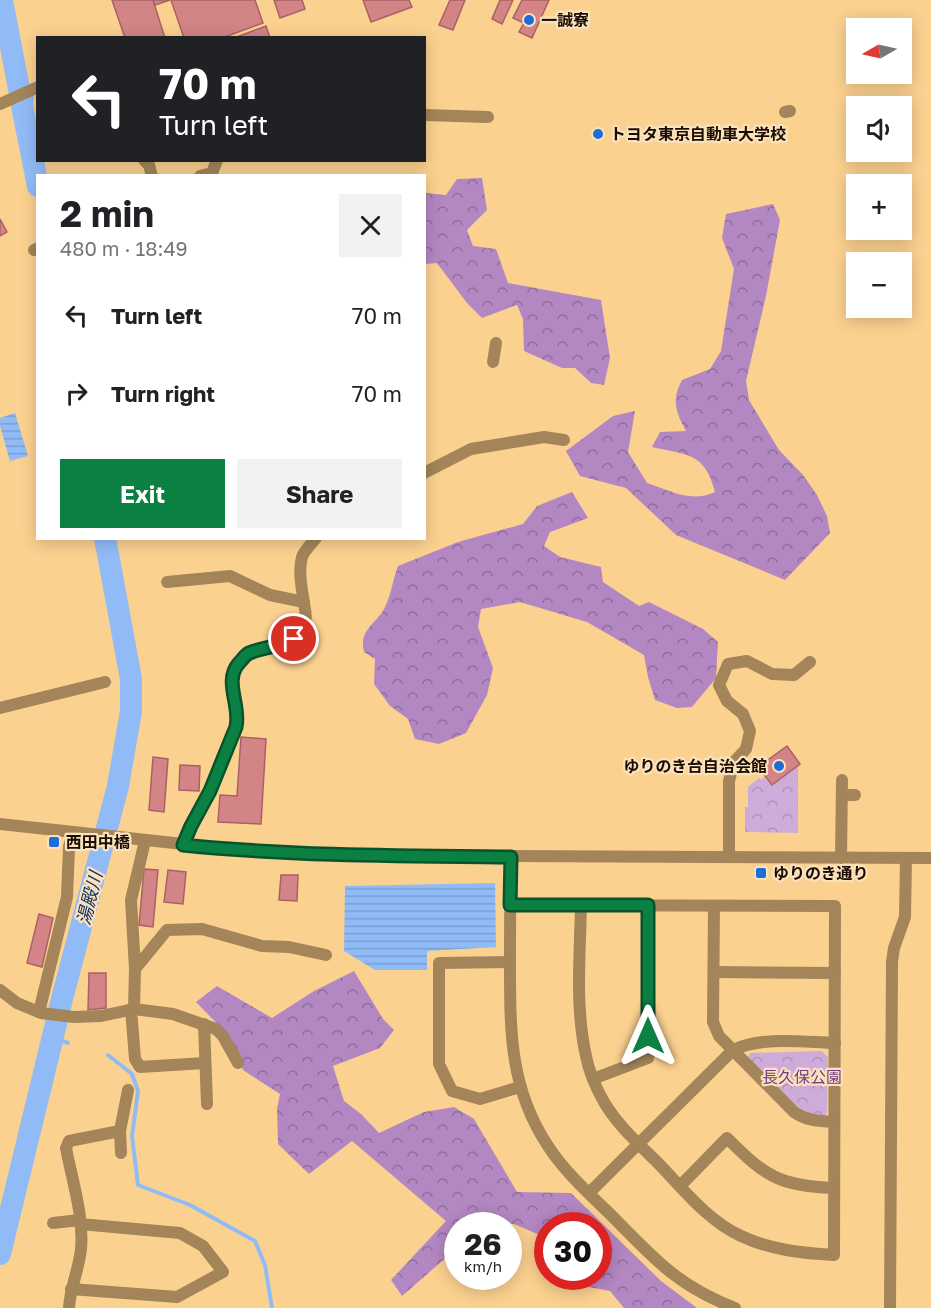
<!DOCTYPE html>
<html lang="en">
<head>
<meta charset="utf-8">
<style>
	body { margin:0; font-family:"Golos Text","Noto Sans JP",sans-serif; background:#f2f2f2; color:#202124; height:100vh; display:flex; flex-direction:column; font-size:22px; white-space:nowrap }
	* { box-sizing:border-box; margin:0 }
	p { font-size:20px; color:#757577 }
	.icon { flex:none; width:33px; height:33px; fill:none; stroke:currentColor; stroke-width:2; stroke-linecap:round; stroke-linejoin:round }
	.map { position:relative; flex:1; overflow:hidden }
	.details { position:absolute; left:36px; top:174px; width:390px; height:366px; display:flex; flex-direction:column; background:#fff; border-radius:0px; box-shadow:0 3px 15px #0003 }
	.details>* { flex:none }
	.top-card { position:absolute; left:36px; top:36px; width:390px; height:126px; border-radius:0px; box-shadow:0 3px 15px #0003; background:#202124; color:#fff; overflow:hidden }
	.needle { width:39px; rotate:261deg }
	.fabs { position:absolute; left:846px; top:18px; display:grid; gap:12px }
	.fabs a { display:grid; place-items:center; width:66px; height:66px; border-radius:0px; background:#fff; box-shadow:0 3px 15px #0003; font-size:30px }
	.speed { position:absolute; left:444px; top:1212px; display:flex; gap:12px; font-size:30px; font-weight:700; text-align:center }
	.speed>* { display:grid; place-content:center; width:78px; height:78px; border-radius:50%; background:#fff; box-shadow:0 3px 15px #0003; line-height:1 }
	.speed small { font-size:15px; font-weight:400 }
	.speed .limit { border:9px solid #d22; background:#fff; color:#111 }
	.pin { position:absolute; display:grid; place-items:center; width:51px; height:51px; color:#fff; margin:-26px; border:3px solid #fff; border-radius:50%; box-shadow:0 2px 6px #0007 }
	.me { position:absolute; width:66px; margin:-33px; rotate:0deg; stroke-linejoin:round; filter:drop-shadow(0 0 4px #0008) }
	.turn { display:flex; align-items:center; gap:21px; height:126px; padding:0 24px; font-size:27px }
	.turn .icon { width:78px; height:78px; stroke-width:2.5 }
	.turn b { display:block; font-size:42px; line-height:51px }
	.round { display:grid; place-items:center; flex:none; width:63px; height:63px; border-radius:0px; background:#f2f2f2 }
	.summary { display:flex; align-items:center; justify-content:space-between; height:102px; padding:0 24px }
	h1 { font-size:36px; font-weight:700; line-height:45px }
	.button { display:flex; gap:12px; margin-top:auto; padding:12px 24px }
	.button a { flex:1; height:69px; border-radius:0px; background:#0b8043; color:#fff; font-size:24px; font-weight:700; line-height:69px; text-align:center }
	.button a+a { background:#f2f2f2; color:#202124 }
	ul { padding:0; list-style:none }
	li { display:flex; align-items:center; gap:18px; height:78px; padding:0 24px }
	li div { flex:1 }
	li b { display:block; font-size:22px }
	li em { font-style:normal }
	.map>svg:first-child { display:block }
	.forest { fill:url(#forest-crowns) }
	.park { fill:url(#park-crowns) }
	.water { fill:url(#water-rules) }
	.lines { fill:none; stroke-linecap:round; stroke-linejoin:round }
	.stream { stroke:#91bbf7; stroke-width:4 }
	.river { stroke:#91bbf7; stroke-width:22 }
	.building { fill:#d38487; stroke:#aa6165; stroke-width:1.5 }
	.minor { stroke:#a38559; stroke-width:12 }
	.route-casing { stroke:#07532c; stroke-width:15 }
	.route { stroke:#0b8043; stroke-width:10 }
	.poi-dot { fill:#1b6ed8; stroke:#fbe1bc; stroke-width:2 }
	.labels { text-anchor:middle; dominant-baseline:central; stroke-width:4.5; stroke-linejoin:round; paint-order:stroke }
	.poi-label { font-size:16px; font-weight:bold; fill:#1a0c00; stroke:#fbe1bc; text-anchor:start }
	.park-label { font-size:16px; fill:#733d85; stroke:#fbe1bc }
	.water-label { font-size:18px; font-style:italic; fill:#0c3367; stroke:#fbe1bc }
</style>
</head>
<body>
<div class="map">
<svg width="931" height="1308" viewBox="0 0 931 1308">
	<defs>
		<pattern id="forest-crowns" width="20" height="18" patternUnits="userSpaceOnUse" patternTransform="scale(1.5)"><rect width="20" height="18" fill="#b387c2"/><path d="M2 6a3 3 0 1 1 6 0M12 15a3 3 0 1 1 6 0" fill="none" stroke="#916d9b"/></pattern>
		<pattern id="park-crowns" width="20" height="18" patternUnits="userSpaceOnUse" patternTransform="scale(1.5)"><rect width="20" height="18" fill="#cdacd9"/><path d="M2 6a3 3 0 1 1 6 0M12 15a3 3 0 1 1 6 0" fill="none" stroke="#af93b8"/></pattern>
		<pattern id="water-rules" width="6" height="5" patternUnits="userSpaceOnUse" patternTransform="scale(1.5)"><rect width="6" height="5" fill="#91bbf7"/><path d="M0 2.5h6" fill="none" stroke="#7ca0d2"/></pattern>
	</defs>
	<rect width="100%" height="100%" fill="#fbd190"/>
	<!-- forest -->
	<g class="forest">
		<path d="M482,178L487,210L467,230L473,246L496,249L508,283L601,300L610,358L604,385L591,383L575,368H562L524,351L523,319L517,305L482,318L467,303L437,263L425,264V193L446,195L457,179Z"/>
		<path d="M773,204L780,220L766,296L746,381L749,400L779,450L803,475L817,495L827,516L830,533L785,580L676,535L626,488L580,476L566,451L613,416L635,411L628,452L647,483C671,491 691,503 715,492C705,452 687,455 652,447L660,432L686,431C676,412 671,401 682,380L710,369L721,351L734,269L722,238L726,214Z"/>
		<path d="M572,492L588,518L550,532L544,546L560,557L601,567L603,582L639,606L649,602L703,629L718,642L716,678L692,707L677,708L655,700L648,677L644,655L587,622L520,602L481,609L478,627L493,668L487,695L466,733L439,744L415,739L408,719L390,706L374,684L375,659L364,652C358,629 378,623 385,607C391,595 393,579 398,566L458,542L523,524L537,506Z"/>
		<path d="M354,971L383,1019L394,1030L380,1048L333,1066L344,1101L361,1114L379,1133L424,1112L454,1107L474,1119L517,1192L571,1193L661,1281L697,1308H624L610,1291L568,1283L560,1277L598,1276V1226H548L547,1238L514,1224L458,1226L457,1248L402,1296L391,1280L446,1221L352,1141L309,1174L278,1144L277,1109L280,1094L243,1070L231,1038L196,1002L217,986L272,1018L314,991Z"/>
	</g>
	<!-- park -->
	<g class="park">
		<path d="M798,766V833L745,832V807H748V787L759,778L761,780L764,777L772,786Z"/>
		<path d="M822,1051L828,1057L827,1113L824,1116C795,1116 767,1077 748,1058L750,1053Z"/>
	</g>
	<!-- water -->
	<g class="water">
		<path d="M15,413L28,456L10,461L0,426V418Z"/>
		<path d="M495,883L496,947L427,951V970H375L344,951L345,886Z"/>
	</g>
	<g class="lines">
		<!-- stream -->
		<g class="stream">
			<path d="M54,1038L68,1043"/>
			<path d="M108,1055L132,1074L138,1091L132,1136L138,1185L190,1205L255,1241L265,1265L272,1308"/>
		</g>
		<!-- river -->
		<g class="river">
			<path d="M2,0L19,89L23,94L22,106L38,186"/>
			<path d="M0,1254L62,999L118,786L131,711V679L105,538"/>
		</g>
	</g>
	<!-- building -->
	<g class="building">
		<path d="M112,0H153L165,38H125Z"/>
		<path d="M153,0H170L155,5Z"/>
		<path d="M171,0H255L263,23L222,38H184Z"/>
		<path d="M274,0H302L305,9L280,18Z"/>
		<path d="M363,0H409L412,7L371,22Z"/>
		<path d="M450,0H465L453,30L439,25Z"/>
		<path d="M500,0H513L502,24L492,19Z"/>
		<path d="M522,0H549L532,38L519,32L524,23L513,18Z"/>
		<path d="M266,26L270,38H234Z"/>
		<path d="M0,219L7,232L0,236Z"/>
		<path d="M241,737L266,739L261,824L218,822L220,795L237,796Z"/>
		<path d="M787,746L800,764L772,785L758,767Z"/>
		<path d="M153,757L168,759L164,812L149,810Z"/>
		<path d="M180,765L200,766L199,791L179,790Z"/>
		<path d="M144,869L158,870L153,927L139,925Z"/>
		<path d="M168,870L186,872L183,904L164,902Z"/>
		<path d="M281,875H298L297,901L279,900Z"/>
		<path d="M39,914L53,918L42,967L27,963Z"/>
		<path d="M89,973H106V1008L88,1010Z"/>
	</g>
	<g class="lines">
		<!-- minor -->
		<g class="minor">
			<path d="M0,104L38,87"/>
			<path d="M785,112L790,111"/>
			<path d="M424,115L488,117"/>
			<path d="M144,160L149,165L152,176"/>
			<path d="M200,176L212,173L217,160"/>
			<path d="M34,250L38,248"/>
			<path d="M493,362L496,343"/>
			<path d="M424,473L471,449L544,437L564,440"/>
			<path d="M167,582L230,576L270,595L304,602"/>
			<path d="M0,708L105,682"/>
			<path d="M842,795H855"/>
			<path d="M0,824L247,851L322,855L931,858"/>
			<path d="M183,845L191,826L210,791L236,727C241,707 225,685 235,668C251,640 297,657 305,622C307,616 305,609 304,604C302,589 298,572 302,557C304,551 311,544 316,538"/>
			<path d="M511,857C510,893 510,930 510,966C510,1032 510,1089 548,1146C566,1174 592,1196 616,1220C656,1261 680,1287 735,1308"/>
			<path d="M729,857V781L734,762L746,749L750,731L743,714L727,701L719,685L728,664L747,661L772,674L794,675L810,662"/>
			<path d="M841,858L842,780"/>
			<path d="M510,905L835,906L834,1255C801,1253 771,1250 741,1236C708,1221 683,1189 659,1164C640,1145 618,1126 604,1102C596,1088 589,1072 586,1056C575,1007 580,955 581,905"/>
			<path d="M714,906L713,1022L719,1036L794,1112C807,1121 819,1121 834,1122"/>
			<path d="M510,962L439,963V1064L452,1091L480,1099L520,1087"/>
			<path d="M135,969L167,930L202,929L262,946L289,947L326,955"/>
			<path d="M714,972L835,973"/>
			<path d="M0,990L17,1003L41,1013L74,1017L101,1016L134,1009L173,1014L216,1029L223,1036L238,1063"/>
			<path d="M131,1009L135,1059L140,1067L205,1063"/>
			<path d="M134,1009L135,969L131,900L145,841"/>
			<path d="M39,1012L67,897L69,847L73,832"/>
			<path d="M204,1024L207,1104"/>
			<path d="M593,1079L648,1058V905"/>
			<path d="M121,1153L120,1131L128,1090"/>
			<path d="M680,1186L727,1138C765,1176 779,1186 834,1188"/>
			<path d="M589,1193L733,1050C763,1036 802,1042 835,1043"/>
			<path d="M53,1223L80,1220"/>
			<path d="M71,1289L177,1297L223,1272L203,1246L180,1233L80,1224"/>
			<path d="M69,1308C70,1288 79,1269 81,1249C84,1216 72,1180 66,1148L69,1141L120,1131"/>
			<path d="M890,1308L892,962L894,948L905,917L906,858"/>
		</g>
	</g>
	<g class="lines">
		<defs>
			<path id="route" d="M294,639C280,647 263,647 249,653C245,655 242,660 239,663C223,681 241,705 236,727L210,791L191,826L183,845C292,856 401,856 511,857L510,905H648V1036"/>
		</defs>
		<!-- route casing -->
		<use href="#route" class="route-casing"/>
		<!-- route -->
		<use href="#route" class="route"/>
	</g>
	<!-- markers -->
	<g class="poi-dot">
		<circle cx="529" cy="20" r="6"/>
		<circle cx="598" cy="134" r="6"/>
		<circle cx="779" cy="766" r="6"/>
		<rect x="48" y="836" width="12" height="12" rx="3"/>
		<rect x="755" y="867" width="12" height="12" rx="3"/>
	</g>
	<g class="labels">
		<!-- poi labels -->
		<g class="poi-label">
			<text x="541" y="20">一誠寮</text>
			<text x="610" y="134">トヨタ東京自動車大学校</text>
			<text x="767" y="766" text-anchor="end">ゆりのき台自治会館</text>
			<text x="66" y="842">西田中橋</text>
			<text x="773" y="873">ゆりのき通り</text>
		</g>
		<!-- park labels -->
		<g class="park-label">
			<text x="802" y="1077">長久保公園</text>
		</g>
		<!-- water labels -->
		<g class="water-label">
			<text transform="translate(89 898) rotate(-76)">湯殿川</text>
		</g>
	</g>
</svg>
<div class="fabs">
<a><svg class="needle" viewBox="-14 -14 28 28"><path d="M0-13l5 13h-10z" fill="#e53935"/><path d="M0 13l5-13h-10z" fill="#757577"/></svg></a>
<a><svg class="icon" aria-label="sound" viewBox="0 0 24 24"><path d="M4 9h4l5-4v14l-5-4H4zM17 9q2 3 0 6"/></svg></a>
<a>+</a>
<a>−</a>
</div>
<div class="speed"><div>26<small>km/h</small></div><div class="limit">30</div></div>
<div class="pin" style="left:294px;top:639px;background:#d93025"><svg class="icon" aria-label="arrive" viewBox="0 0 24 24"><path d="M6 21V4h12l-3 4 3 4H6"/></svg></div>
<svg class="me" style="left:648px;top:1036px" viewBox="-20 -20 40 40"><path d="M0-17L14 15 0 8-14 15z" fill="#0b8043" stroke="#fff" stroke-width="4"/></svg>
<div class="top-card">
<div class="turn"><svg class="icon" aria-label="left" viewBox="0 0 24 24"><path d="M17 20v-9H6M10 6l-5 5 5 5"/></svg><div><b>70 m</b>Turn left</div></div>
</div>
<section class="details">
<div class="summary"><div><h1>2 min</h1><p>480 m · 18:49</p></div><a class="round"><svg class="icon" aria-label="close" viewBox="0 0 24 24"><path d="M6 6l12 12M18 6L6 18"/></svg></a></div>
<ul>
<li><svg class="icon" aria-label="left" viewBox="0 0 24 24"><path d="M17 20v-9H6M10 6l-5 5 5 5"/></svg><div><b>Turn left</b></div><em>70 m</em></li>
<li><svg class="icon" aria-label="right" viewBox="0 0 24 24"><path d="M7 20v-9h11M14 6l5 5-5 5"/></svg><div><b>Turn right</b></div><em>70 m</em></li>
</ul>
<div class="button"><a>Exit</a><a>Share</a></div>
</section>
</div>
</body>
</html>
